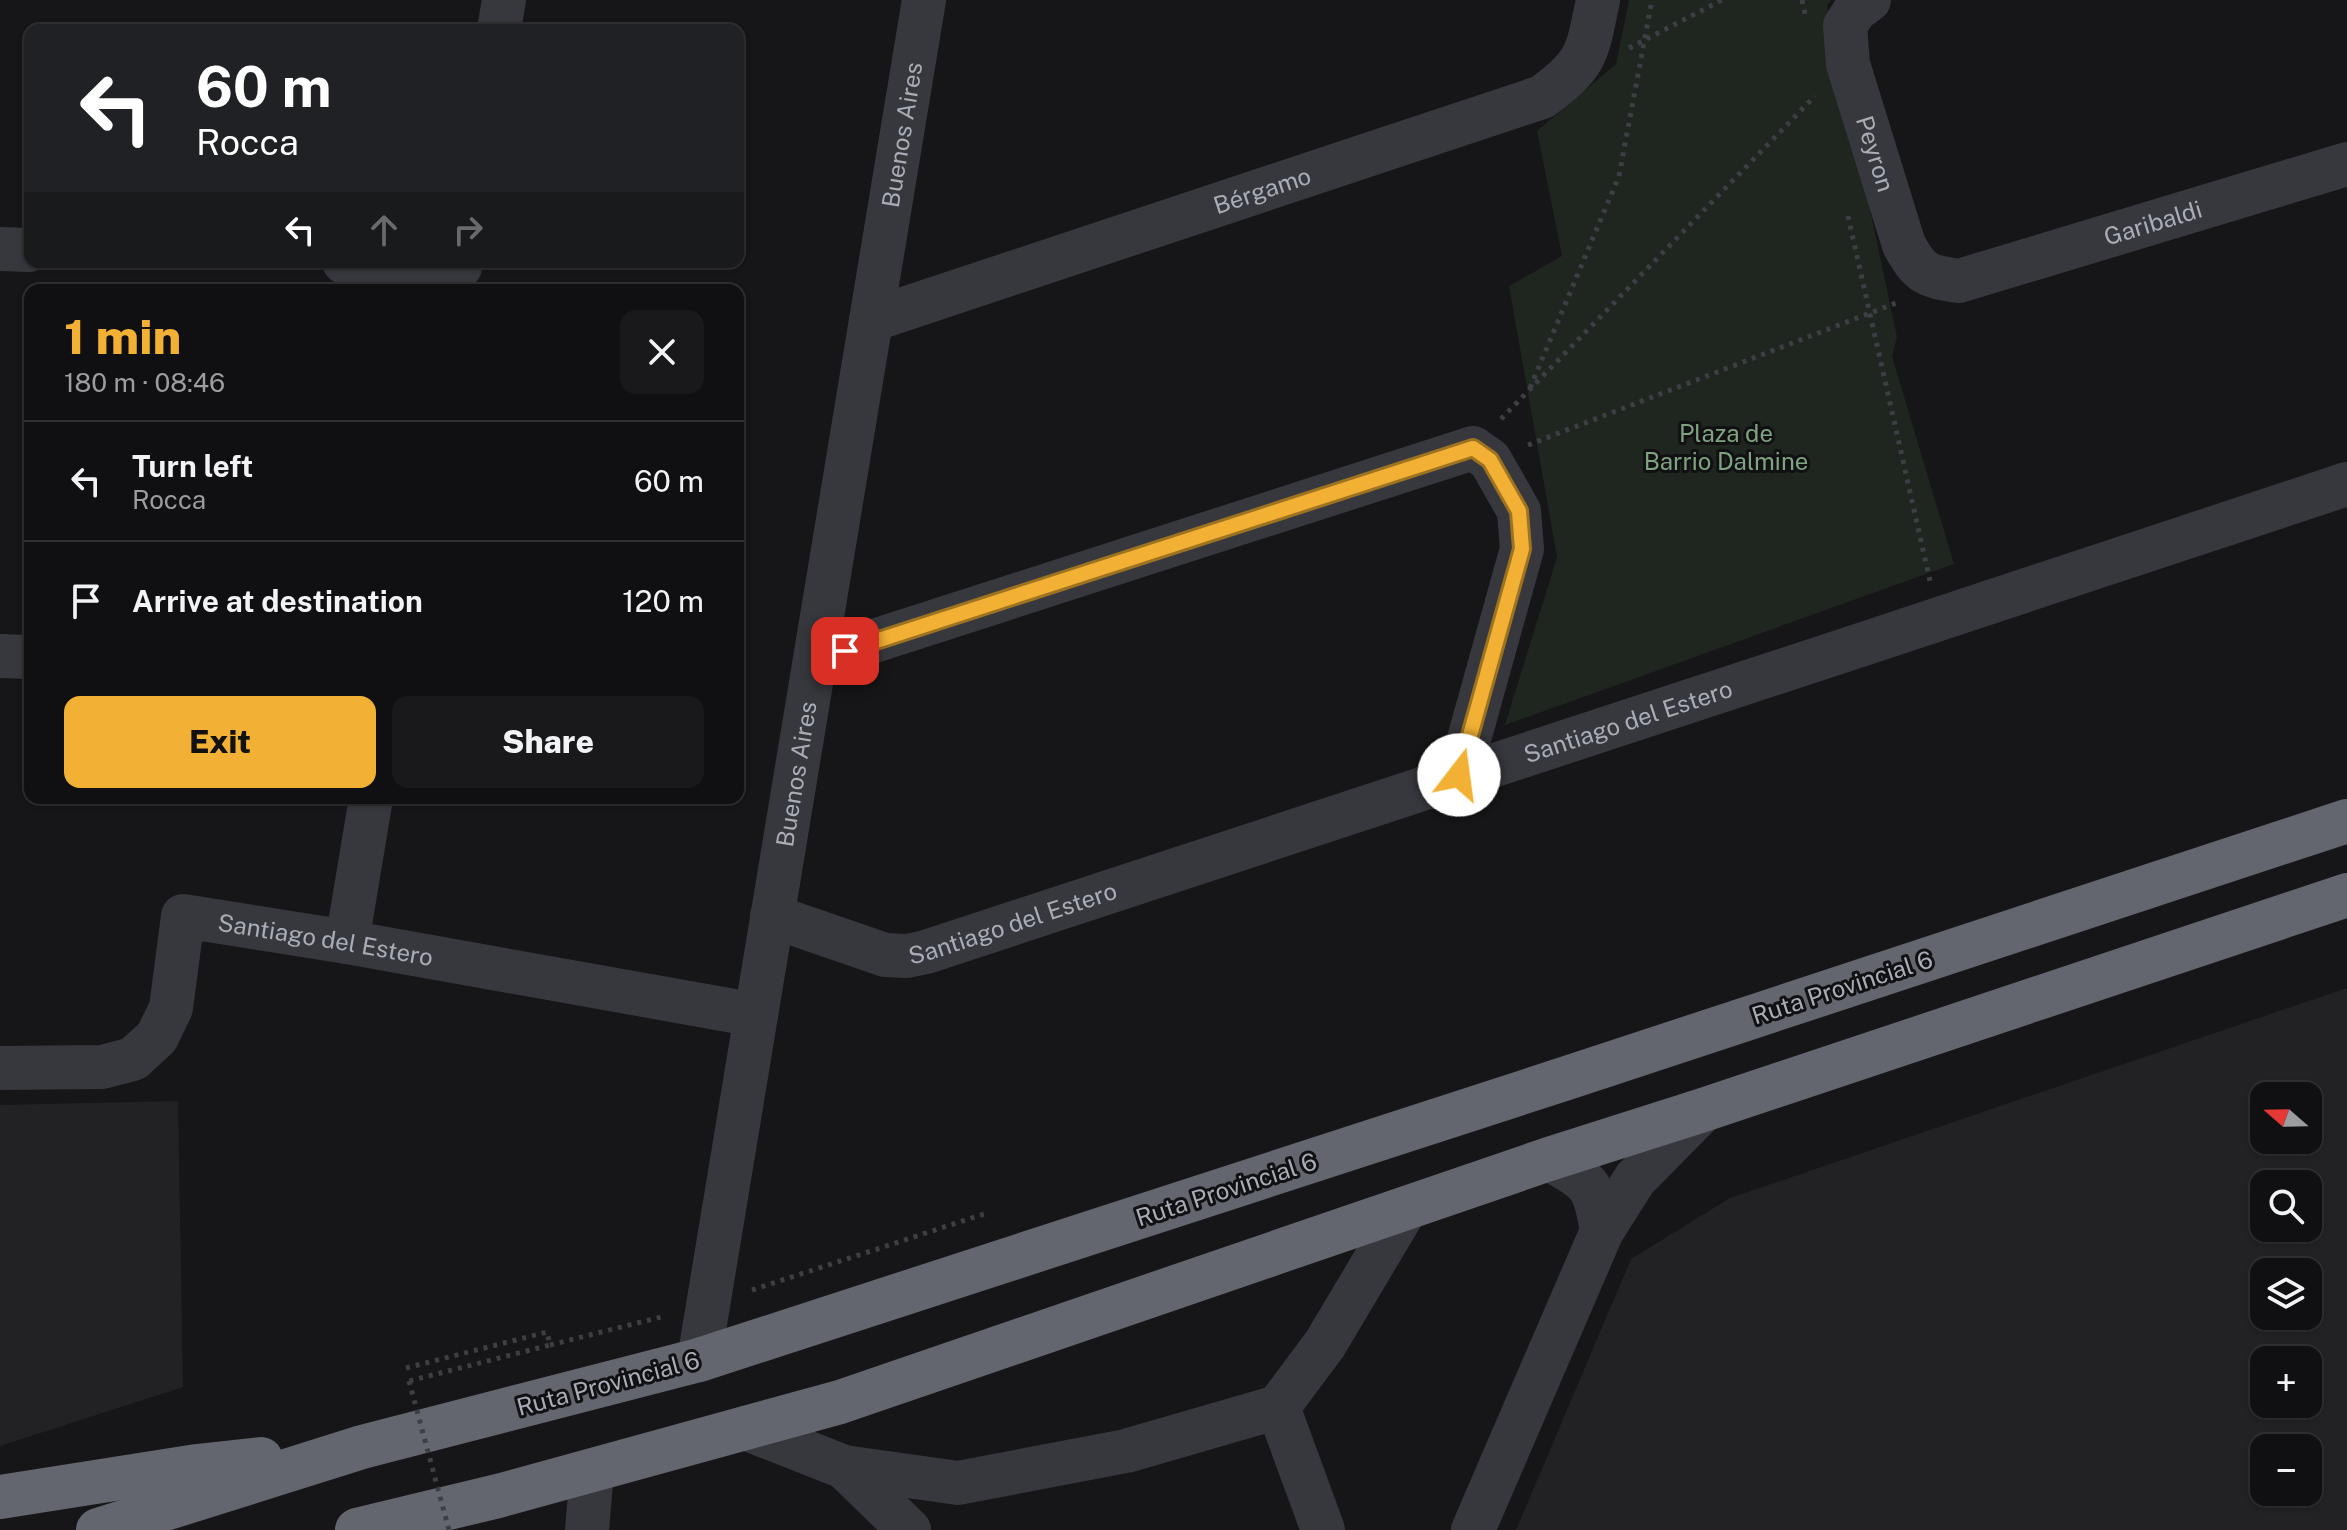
<!DOCTYPE html>
<html lang="en">
<head>
<meta charset="utf-8">
<style>
	body { margin:0; font-family:"Public Sans",sans-serif; background:#19191b; color:#f1f3f6; height:100vh; display:flex; flex-direction:column; font-size:30px; white-space:nowrap }
	* { box-sizing:border-box; margin:0 }
	p { font-size:26px; color:#9c9d9f }
	.icon { flex:none; width:44px; height:44px; fill:none; stroke:currentColor; stroke-width:2; stroke-linecap:round; stroke-linejoin:round }
	.map { position:relative; flex:1; overflow:hidden }
	.details { position:absolute; left:24px; top:284px; width:720px; height:520px; display:flex; flex-direction:column; background:#101012; border-radius:16px; box-shadow:0 2px 6px #0004,0 0 0 2px #303032 }
	.details>* { flex:none }
	.guide { position:absolute; left:24px; top:24px; width:720px; height:244px; border-radius:16px; box-shadow:0 2px 6px #0004,0 0 0 2px #303032; background:#202124; color:#fff; overflow:hidden }
	.needle { width:52px; rotate:290deg }
	.fabs { position:absolute; left:2250px; top:1082px; display:grid; gap:16px }
	.fabs a { display:grid; place-items:center; width:72px; height:72px; border-radius:16px; background:#101012; box-shadow:0 2px 6px #0004,0 0 0 2px #303032; font-size:40px }
	.pin { position:absolute; display:grid; place-items:center; width:68px; height:68px; color:#fff; margin:-34px; border-radius:16px; box-shadow:0 4px 12px #0006 }
	.me { position:absolute; width:88px; margin:-44px; rotate:15deg; stroke-linejoin:round; filter:drop-shadow(0 0 6px #0008) }
	.turn { display:flex; align-items:center; gap:28px; height:168px; padding:0 40px; font-size:36px }
	.turn .icon { width:104px; height:104px; stroke-width:2.5 }
	.turn b { display:block; font-size:56px; line-height:68px }
	.lanes { display:flex; align-items:center; height:76px; padding:0 40px; background:#0003; justify-content:center; gap:40px; direction:ltr }
	.lanes .off { opacity:.35 }
	.round { display:grid; place-items:center; flex:none; width:84px; height:84px; border-radius:16px; background:#19191b }
	.head { display:flex; align-items:center; justify-content:space-between; height:136px; padding:0 40px }
	h1 { font-size:48px; font-weight:800; line-height:60px; color:#f2b134 }
	.cta { display:flex; gap:16px; margin-top:auto; padding:16px 40px }
	.cta a { flex:1; height:92px; border-radius:16px; background:#f2b134; color:#111; font-size:32px; font-weight:800; line-height:92px; text-align:center }
	.cta a+a { background:#19191b; color:#f1f3f6 }
	ul { padding:0; list-style:none }
	li { display:flex; align-items:center; gap:24px; height:120px; padding:0 40px; border-top:2px solid #303032 }
	li div { flex:1 }
	li b { display:block; font-size:30px }
	li em { font-style:normal }
	.map>svg:first-child { display:block }
	.built { fill:#222225; fill-rule:evenodd }
	.green { fill:#1e261f }
	.lines { fill:none; stroke-linecap:round; stroke-linejoin:round }
	.path { stroke:#3d3f44; stroke-width:5; stroke-dasharray:4 6; stroke-linecap:butt }
	.minor { stroke:#37383d; stroke-width:44 }
	.highway { stroke:#63666e; stroke-width:44 }
	.path-bridge { stroke:#3d3f44; stroke-width:5; stroke-dasharray:4 6; stroke-linecap:butt }
	.route-casing { stroke:#9d7322; stroke-width:20 }
	.route { stroke:#f2b134; stroke-width:14 }
	.labels { text-anchor:middle; dominant-baseline:central; stroke-width:6; stroke-linejoin:round; paint-order:stroke }
	.street-label { font-size:24px; fill:#a8adb8; stroke:#111113 }
	.park-label { font-size:24px; fill:#7fa381; stroke:#111113 }
</style>
</head>
<body>
<div class="map">
<svg width="2347" height="1530" viewBox="0 0 2347 1530">
	<rect width="100%" height="100%" fill="#161618"/>
	<!-- built -->
	<g class="built">
		<path d="M2347,988V1530H1516L1631,1259L1730,1198ZM2264,1096H2308V1140H2264ZM2264,1184H2308V1228H2264ZM2264,1272H2308V1316H2264ZM2264,1360H2308V1404H2264ZM2264,1448H2308V1492H2264Z"/>
		<path d="M178,1101L183,1387L0,1446V1105Z"/>
	</g>
	<!-- green -->
	<path class="green" d="M1629,0H1831L1827,6L1897,337L1892,356L1954,564L1505,725L1557,557L1509,286L1562,256L1537,131L1616,64Z"/>
	<g class="lines">
		<!-- path -->
		<g class="path">
			<path d="M1802,0L1805,14"/>
			<path d="M1629,48L1722,0"/>
			<path d="M1848,216L1930,581"/>
			<path d="M1530,388L1619,176L1652,0"/>
			<path d="M1501,419L1815,96"/>
			<path d="M1528,445L1896,303"/>
			<path d="M752,1290L987,1213"/>
			<path d="M550,1345L665,1316"/>
			<path d="M406,1368L547,1332L550,1345L409,1381"/>
		</g>
		<!-- minor -->
		<g class="minor">
			<path id="s1" d="M1869,0L1855,10L1845,26L1848,64L1904,245C1921,275 1926,276 1959,281L2347,164"/>
			<path d="M499,30L504,0"/>
			<path d="M0,249L30,250"/>
			<path d="M344,262L460,267"/>
			<path id="s2" d="M871,320L1542,97C1588,64 1587,53 1598,0"/>
			<path d="M0,656L30,657"/>
			<path d="M815,660L1473,448L1490,460L1519,511L1522,549L1459,775"/>
			<path id="s3" d="M772,916L885,955L907,956L926,952C1399,795 1874,642 2347,484"/>
			<path d="M347,942L371,798"/>
			<path id="s4" d="M0,1068L102,1067L133,1059L157,1037L171,1008L183,916L347,942L756,1015"/>
			<path d="M1602,1231L1635,1179L1703,1110"/>
			<path id="s5" d="M699,1360L924,0"/>
			<path d="M1278,1407L1323,1530"/>
			<path d="M745,1428L844,1467L958,1483L1126,1451L1278,1407L1325,1344L1406,1208"/>
			<path d="M844,1467L909,1530"/>
			<path d="M587,1530L592,1471"/>
			<path d="M1473,1530L1602,1231C1594,1183 1591,1183 1549,1159"/>
		</g>
		<!-- highway -->
		<g class="highway">
			<path d="M0,1497L197,1466L261,1459"/>
			<path d="M98,1530L362,1447L699,1360L1573,1076L2347,821"/>
			<path d="M357,1530L498,1496L840,1402L1549,1159L1703,1110L2347,895"/>
		</g>
		<!-- path-bridge -->
		<path class="path-bridge" d="M409,1381L449,1530"/>
	</g>
	<g class="lines">
		<defs>
			<path id="route" d="M845,651L1473,448L1490,460L1519,511L1522,549L1459,775"/>
		</defs>
		<!-- route casing -->
		<use href="#route" class="route-casing"/>
		<!-- route -->
		<use href="#route" class="route"/>
	</g>
	<g class="labels">
		<!-- street labels -->
		<g class="street-label">
			<text stroke="none"><textPath href="#s5" startOffset="1242">Buenos Aires</textPath></text>
			<text stroke="none"><textPath href="#s1" startOffset="168">Peyron</textPath></text>
			<text stroke="none"><textPath href="#s2" startOffset="412">Bérgamo</textPath></text>
			<text stroke="none"><textPath href="#s1" startOffset="536">Garibaldi</textPath></text>
			<text stroke="none"><textPath href="#s3" startOffset="900">Santiago del Estero</textPath></text>
			<text stroke="none"><textPath href="#s5" startOffset="594">Buenos Aires</textPath></text>
			<text stroke="none"><textPath href="#s3" startOffset="252">Santiago del Estero</textPath></text>
			<text stroke="none"><textPath href="#s4" startOffset="436">Santiago del Estero</textPath></text>
			<text transform="translate(1842 987) rotate(-18)">Ruta Provincial 6</text>
			<text transform="translate(1226 1189) rotate(-18)">Ruta Provincial 6</text>
			<text transform="translate(608 1383) rotate(-15)">Ruta Provincial 6</text>
		</g>
		<!-- park labels -->
		<g class="park-label">
			<text x="1726" y="433">Plaza de<tspan x="1726" dy="28">Barrio Dalmine</tspan></text>
		</g>
	</g>
</svg>
<div class="fabs">
<a><svg class="needle" viewBox="-14 -14 28 28"><path d="M0-13l5 13h-10z" fill="#e53935"/><path d="M0 13l5-13h-10z" fill="#9c9d9f"/></svg></a>
<a><svg class="icon" aria-label="search" viewBox="0 0 24 24"><circle cx="10" cy="10" r="6"/><path d="M15 15l6 6"/></svg></a>
<a><svg class="icon" aria-label="layers" viewBox="0 0 24 24"><path d="M12 4l9 5-9 5-9-5zM3 14l9 5 9-5"/></svg></a>
<a>+</a>
<a>−</a>
</div>
<div class="pin" style="left:845px;top:651px;background:#d93025"><svg class="icon" aria-label="arrive" viewBox="0 0 24 24"><path d="M6 21V4h12l-3 4 3 4H6"/></svg></div>
<svg class="me" style="left:1459px;top:775px" viewBox="-20 -20 40 40"><circle r="19" fill="#fff"/><path d="M0-13L10 11 0 6-10 11z" fill="#f2b134"/></svg>
<div class="guide">
<div class="turn"><svg class="icon" aria-label="left" viewBox="0 0 24 24"><path d="M17 20v-9H6M10 6l-5 5 5 5"/></svg><div><b>60 m</b>Rocca</div></div>
<div class="lanes"><svg class="icon" aria-label="left" viewBox="0 0 24 24"><path d="M17 20v-9H6M10 6l-5 5 5 5"/></svg><svg class="icon off" aria-label="ahead" viewBox="0 0 24 24"><path d="M12 20V5M6 11l6-6 6 6"/></svg><svg class="icon off" aria-label="right" viewBox="0 0 24 24"><path d="M7 20v-9h11M14 6l5 5-5 5"/></svg></div>
</div>
<section class="details">
<div class="head"><div><h1>1 min</h1><p>180 m · 08:46</p></div><a class="round"><svg class="icon" aria-label="close" viewBox="0 0 24 24"><path d="M6 6l12 12M18 6L6 18"/></svg></a></div>
<ul>
<li><svg class="icon" aria-label="left" viewBox="0 0 24 24"><path d="M17 20v-9H6M10 6l-5 5 5 5"/></svg><div><b>Turn left</b><p>Rocca</p></div><em>60 m</em></li>
<li><svg class="icon" aria-label="arrive" viewBox="0 0 24 24"><path d="M6 21V4h12l-3 4 3 4H6"/></svg><div><b>Arrive at destination</b></div><em>120 m</em></li>
</ul>
<div class="cta"><a>Exit</a><a>Share</a></div>
</section>
</div>
</body>
</html>
